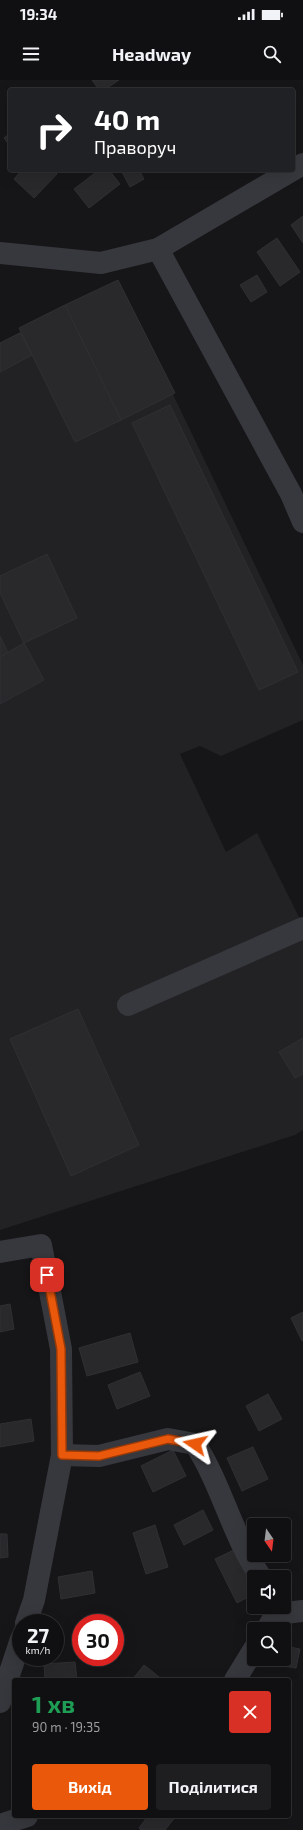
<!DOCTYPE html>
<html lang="uk">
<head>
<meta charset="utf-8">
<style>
	body { margin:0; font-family:"Exo 2",sans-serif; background:#1e1e20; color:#f1f3f6; height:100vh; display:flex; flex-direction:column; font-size:15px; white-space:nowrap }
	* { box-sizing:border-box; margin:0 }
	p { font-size:13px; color:#9c9d9f }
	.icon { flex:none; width:22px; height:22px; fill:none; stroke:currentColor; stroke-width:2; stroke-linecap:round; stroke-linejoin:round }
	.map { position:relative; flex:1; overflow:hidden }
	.panel { position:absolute; left:12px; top:1598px; width:279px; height:140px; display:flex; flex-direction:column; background:#101012; border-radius:4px; box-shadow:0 4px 16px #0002,0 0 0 1px #303032 }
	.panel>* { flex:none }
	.top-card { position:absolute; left:8px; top:8px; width:287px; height:84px; border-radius:4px; box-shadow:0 4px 16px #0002,0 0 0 1px #303032; background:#202124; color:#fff; overflow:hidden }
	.needle { width:26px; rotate:166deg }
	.controls { position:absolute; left:247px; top:1438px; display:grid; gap:8px }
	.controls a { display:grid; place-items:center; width:44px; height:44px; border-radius:4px; background:#101012; box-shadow:0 4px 16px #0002,0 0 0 1px #303032; font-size:20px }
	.speed { position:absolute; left:12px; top:1534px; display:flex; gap:8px; font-size:20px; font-weight:700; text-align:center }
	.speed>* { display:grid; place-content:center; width:52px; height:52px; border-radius:50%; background:#101012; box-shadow:0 4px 16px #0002,0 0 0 1px #303032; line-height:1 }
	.speed small { font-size:10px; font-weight:400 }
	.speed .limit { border:6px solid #d22; background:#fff; color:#111 }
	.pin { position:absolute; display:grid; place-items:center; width:34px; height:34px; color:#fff; margin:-17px; border-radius:8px; box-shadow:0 2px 6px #0006 }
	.me { position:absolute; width:44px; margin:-22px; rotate:281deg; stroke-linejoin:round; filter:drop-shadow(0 0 3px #0008) }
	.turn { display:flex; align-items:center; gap:14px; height:84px; padding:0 20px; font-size:18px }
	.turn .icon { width:52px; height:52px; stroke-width:2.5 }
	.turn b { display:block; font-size:28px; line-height:34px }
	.round { display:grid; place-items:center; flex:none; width:42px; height:42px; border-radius:4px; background:#1e1e20 }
	.head { display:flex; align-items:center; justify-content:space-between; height:68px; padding:0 20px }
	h1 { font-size:24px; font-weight:700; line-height:30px; color:#1e9e55 }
	.cta { display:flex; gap:8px; margin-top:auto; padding:8px 20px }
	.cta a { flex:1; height:46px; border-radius:4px; background:#ea580c; color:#fff; font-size:16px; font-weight:700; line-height:46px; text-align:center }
	.cta a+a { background:#1e1e20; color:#f1f3f6 }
	.status { display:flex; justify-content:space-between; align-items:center; height:28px; padding:0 20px; background:#101012; direction:ltr }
	.status svg { height:11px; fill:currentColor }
	header { display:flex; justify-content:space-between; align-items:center; height:52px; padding:0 20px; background:#101012; font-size:18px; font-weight:700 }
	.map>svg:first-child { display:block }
	.built { fill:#222225 }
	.building { fill:#29292c; stroke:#303034 }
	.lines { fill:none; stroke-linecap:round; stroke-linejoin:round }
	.minor { stroke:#37383d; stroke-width:22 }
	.route-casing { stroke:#983908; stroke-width:10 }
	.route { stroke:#ea580c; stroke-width:7 }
</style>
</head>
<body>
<div class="status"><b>19:34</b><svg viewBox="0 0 49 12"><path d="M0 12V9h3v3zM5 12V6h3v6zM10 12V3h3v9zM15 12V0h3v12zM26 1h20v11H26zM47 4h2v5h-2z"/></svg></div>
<header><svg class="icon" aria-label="menu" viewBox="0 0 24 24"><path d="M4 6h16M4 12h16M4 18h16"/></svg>Headway<svg class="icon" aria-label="search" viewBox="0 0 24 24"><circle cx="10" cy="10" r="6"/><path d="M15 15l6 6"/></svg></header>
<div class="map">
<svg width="303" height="1750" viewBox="0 0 303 1750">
	<rect width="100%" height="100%" fill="#161618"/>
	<!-- built -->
	<path class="built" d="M118,200L303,585V640L221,676L200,666L180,674L226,772L257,753L303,845V1050L295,1055L0,1150V263Z"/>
	<!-- building -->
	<g class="building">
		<path d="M92,0H119L104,10H99Z"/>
		<path d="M10,53V66L4,58Z"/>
		<path d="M22,90H53L57,94L34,118L14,99Z"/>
		<path d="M99,90H109L120,104L89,128L74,109Z"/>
		<path d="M121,90H139L144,99L130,107Z"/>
		<path d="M303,136V163L291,145Z"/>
		<path d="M277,158L300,192L280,206L257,172Z"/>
		<path d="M257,195L267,212L251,222L240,205Z"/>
		<path d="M118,200L175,313L121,340L65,225Z"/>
		<path d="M65,225L121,340L75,362L19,248Z"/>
		<path d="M20,253L32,275L0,292V263Z"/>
		<path d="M170,325L298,592L259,610L132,343Z"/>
		<path d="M47,474L77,538L24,563L0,513V496Z"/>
		<path d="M0,556L8,573L0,577Z"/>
		<path d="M24,563L44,600L0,624V577Z"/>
		<path d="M78,929L139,1065L71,1096L10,959Z"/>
		<path d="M303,958V994L295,998L279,972Z"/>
		<path d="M10,1224L14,1249L0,1252V1226Z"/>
		<path d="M303,1232V1260L302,1261L291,1238Z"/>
		<path d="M130,1253L138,1282L87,1296L79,1268Z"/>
		<path d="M140,1292L150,1316L117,1329L108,1305Z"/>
		<path d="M268,1314L282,1339L259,1351L246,1326Z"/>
		<path d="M31,1339L34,1361L0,1367V1344Z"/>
		<path d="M253,1367L268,1399L242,1411L227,1378Z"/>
		<path d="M173,1370L186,1396L153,1412L141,1386Z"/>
		<path d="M203,1430L213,1450L184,1465L174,1445Z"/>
		<path d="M155,1445L168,1487L146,1494L133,1453Z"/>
		<path d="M0,1454H7L8,1477L0,1478Z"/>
		<path d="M236,1469L254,1506V1514L237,1523L215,1479Z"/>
		<path d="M92,1491L95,1513L61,1519L58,1497Z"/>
		<path d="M284,1566L300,1569L296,1588L266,1583L267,1579H284Z"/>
		<path d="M75,1582L77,1600H45L44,1584Z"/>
		<path d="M144,1585L163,1600H132Z"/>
		<path d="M148,1736H176L165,1750H141L139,1748Z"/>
	</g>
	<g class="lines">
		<!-- minor -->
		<g class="minor">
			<path d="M158,169L291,414L303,442"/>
			<path d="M0,173L101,183L158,169L303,84"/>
			<path d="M128,925L303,848"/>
			<path d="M0,1172L41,1165L61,1269L62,1375L34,1520L26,1543"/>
			<path d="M62,1375L99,1376L168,1359L195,1364C222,1405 232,1456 261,1497"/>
			<path d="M267,1549L276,1534L303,1531"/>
			<path d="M235,1600L254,1569"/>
			<path d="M0,1622L21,1559"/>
			<path d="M0,1745L27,1736"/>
		</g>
	</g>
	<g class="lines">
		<defs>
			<path id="route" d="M47,1195L61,1269L62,1375L99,1376L168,1359L195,1364"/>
		</defs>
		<!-- route casing -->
		<use href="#route" class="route-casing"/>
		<!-- route -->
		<use href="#route" class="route"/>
	</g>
</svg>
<div class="controls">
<a><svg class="needle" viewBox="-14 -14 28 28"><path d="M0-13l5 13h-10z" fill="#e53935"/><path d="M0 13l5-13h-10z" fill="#9c9d9f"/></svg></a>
<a><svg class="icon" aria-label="sound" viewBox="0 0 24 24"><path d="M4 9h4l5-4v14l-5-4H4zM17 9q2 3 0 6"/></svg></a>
<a><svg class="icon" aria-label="search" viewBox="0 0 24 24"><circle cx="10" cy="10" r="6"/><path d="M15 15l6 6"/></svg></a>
</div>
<div class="speed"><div>27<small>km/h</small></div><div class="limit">30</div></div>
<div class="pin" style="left:47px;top:1195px;background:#d93025"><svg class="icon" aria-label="arrive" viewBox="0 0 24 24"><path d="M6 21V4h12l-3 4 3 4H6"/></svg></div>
<svg class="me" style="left:195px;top:1364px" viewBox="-20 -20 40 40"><path d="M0-17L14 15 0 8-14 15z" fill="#ea580c" stroke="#fff" stroke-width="4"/></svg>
<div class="top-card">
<div class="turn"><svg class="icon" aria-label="right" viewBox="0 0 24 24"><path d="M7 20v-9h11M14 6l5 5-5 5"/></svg><div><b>40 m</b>Праворуч</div></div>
</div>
<section class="panel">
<div class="head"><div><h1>1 хв</h1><p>90 m · 19:35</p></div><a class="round" style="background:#d93025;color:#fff"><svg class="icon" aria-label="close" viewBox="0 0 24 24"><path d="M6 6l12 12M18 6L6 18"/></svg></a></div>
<div class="cta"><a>Вихід</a><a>Поділитися</a></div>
</section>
</div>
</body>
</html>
